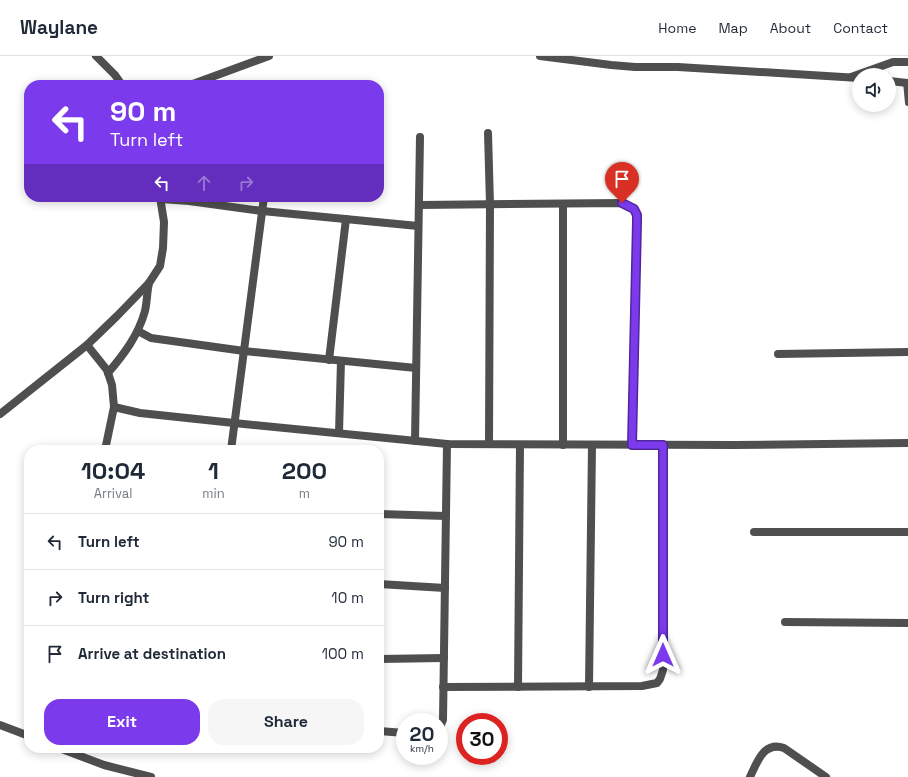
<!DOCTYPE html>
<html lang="en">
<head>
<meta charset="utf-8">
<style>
	body { margin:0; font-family:"Space Grotesk",sans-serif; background:#f6f6f7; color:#1f2937; height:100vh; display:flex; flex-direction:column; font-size:15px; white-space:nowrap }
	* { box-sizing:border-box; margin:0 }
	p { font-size:13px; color:#747a83 }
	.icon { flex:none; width:22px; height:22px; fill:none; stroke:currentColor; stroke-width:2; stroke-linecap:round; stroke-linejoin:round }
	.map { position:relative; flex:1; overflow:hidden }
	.side { position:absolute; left:24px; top:389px; width:360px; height:308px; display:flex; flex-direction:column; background:#fff; border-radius:16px; box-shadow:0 2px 10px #0003 }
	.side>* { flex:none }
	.top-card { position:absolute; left:24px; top:24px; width:360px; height:122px; border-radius:16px; box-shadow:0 2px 10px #0003; background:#7c3aed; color:#fff; overflow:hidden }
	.fabs { position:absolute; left:852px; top:12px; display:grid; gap:8px }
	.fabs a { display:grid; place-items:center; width:44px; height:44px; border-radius:50%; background:#fff; box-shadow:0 2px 10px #0003; font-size:20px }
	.speed { position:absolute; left:396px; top:657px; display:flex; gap:8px; font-size:20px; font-weight:700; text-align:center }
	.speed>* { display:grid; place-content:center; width:52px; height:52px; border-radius:50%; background:#fff; box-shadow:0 2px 10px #0003; line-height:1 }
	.speed small { font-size:10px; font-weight:400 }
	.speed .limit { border:6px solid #d22; background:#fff; color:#111 }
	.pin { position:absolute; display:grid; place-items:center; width:34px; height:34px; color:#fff; margin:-41px -17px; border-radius:50% 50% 50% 0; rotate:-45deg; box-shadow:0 0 4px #0007 }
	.pin .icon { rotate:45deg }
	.me { position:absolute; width:44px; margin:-22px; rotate:0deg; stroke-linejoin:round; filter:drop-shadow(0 0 3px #0008) }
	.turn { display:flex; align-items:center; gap:14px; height:84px; padding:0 20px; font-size:18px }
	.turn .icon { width:52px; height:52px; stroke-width:2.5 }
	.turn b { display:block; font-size:28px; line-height:34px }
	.lanes { display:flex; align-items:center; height:38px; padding:0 20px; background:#0003; justify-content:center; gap:20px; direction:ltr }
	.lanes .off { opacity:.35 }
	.eta { display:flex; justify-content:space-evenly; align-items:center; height:68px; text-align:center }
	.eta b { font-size:24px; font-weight:700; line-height:28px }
	.cta { display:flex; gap:8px; margin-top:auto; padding:8px 20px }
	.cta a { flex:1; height:46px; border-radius:16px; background:#7c3aed; color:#fff; font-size:16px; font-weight:700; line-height:46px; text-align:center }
	.cta a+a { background:#f6f6f7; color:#1f2937 }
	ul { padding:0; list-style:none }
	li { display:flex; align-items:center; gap:12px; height:56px; padding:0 20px; border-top:1px solid #e0e1e3 }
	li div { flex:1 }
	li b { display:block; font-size:15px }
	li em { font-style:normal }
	header { display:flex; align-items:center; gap:24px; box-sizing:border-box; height:56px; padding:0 20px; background:#fff; border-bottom:1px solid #e0e1e3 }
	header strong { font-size:19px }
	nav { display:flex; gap:22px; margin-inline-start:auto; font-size:14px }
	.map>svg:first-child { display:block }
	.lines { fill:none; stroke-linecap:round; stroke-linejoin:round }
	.lane { stroke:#4f4f4f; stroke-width:6 }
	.street { stroke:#4f4f4f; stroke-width:8 }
	.route-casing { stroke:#51269a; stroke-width:10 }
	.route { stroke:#7c3aed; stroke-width:7 }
</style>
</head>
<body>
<header>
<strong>Waylane</strong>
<nav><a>Home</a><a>Map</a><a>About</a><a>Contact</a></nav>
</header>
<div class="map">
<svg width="908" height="721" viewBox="0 0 908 721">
	<rect width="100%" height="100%" fill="#fff"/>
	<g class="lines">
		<!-- lane -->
		<path class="lane" d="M906,26L908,47"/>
		<!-- street -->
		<g class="street">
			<path d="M96,0L115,19L122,29"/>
			<path d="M540,0L611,9L635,11H678L859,22"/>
			<path d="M851,21L893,6H908"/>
			<path d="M889,25L908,27"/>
			<path d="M190,29L269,0"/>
			<path d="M488,77L490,148L489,388"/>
			<path d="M161,143L189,145L262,155L418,170"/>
			<path d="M419,149L622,147L634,153L637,159V166L632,389"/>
			<path d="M138,275L151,282L244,295L416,312"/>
			<path d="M87,289L107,314L112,329L114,351L105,394"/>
			<path d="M778,298L908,296"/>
			<path d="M329,304L346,163"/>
			<path d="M108,317C124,298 138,280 145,255C147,246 147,236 149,227"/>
			<path d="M114,351L140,357L234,367L447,388L734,389L908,387"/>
			<path d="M0,358L87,289L117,260L149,227L160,210L163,192L164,166L160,141"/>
			<path d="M339,377L341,305"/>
			<path d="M415,385L420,81"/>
			<path d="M563,389V148"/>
			<path d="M231,394L264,141"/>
			<path d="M379,458L446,460"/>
			<path d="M754,476H908"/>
			<path d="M379,528L445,532"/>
			<path d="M785,566L908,567"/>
			<path d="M379,603L444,602"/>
			<path d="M443,631L642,630L657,627L660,623L663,614V389"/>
			<path d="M518,631L520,389"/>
			<path d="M589,631L592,389"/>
			<path d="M0,669L29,680"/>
			<path d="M439,673L443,664L447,388"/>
			<path d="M379,675L405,677"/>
			<path d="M59,692L104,709L151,721"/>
			<path d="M750,721C757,706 764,685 784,692L826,721"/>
		</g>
	</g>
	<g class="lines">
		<defs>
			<path id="route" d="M622,147L634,153L637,159V166L632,389H663V599"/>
		</defs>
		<!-- route casing -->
		<use href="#route" class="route-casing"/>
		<!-- route -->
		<use href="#route" class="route"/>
	</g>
</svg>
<div class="fabs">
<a><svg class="icon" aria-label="sound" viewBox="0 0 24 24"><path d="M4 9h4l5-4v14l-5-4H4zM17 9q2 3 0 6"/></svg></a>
</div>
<div class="speed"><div>20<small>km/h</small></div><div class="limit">30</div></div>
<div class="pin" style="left:622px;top:147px;background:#d93025"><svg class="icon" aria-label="arrive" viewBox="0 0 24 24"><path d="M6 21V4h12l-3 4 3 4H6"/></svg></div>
<svg class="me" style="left:663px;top:599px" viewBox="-20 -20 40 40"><path d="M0-17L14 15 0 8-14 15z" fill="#7c3aed" stroke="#fff" stroke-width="4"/></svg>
<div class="top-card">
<div class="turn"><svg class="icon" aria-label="left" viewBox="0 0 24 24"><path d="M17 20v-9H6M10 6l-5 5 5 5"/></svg><div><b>90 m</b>Turn left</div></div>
<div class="lanes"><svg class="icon" aria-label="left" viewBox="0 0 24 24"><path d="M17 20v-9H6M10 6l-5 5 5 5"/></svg><svg class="icon off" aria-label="ahead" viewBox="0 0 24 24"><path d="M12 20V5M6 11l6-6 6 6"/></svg><svg class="icon off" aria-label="right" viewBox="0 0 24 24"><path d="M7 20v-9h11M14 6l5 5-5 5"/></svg></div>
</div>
<section class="side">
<div class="eta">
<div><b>10:04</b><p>Arrival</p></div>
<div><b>1</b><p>min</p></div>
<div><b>200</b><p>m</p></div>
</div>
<ul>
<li><svg class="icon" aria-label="left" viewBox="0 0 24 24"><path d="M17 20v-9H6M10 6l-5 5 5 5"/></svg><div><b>Turn left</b></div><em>90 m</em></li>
<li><svg class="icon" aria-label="right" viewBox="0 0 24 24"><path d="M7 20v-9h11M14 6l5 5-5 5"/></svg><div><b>Turn right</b></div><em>10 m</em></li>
<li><svg class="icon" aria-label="arrive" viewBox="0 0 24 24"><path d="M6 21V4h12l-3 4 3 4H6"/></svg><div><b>Arrive at destination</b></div><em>100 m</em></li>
</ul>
<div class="cta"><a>Exit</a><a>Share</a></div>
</section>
</div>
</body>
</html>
